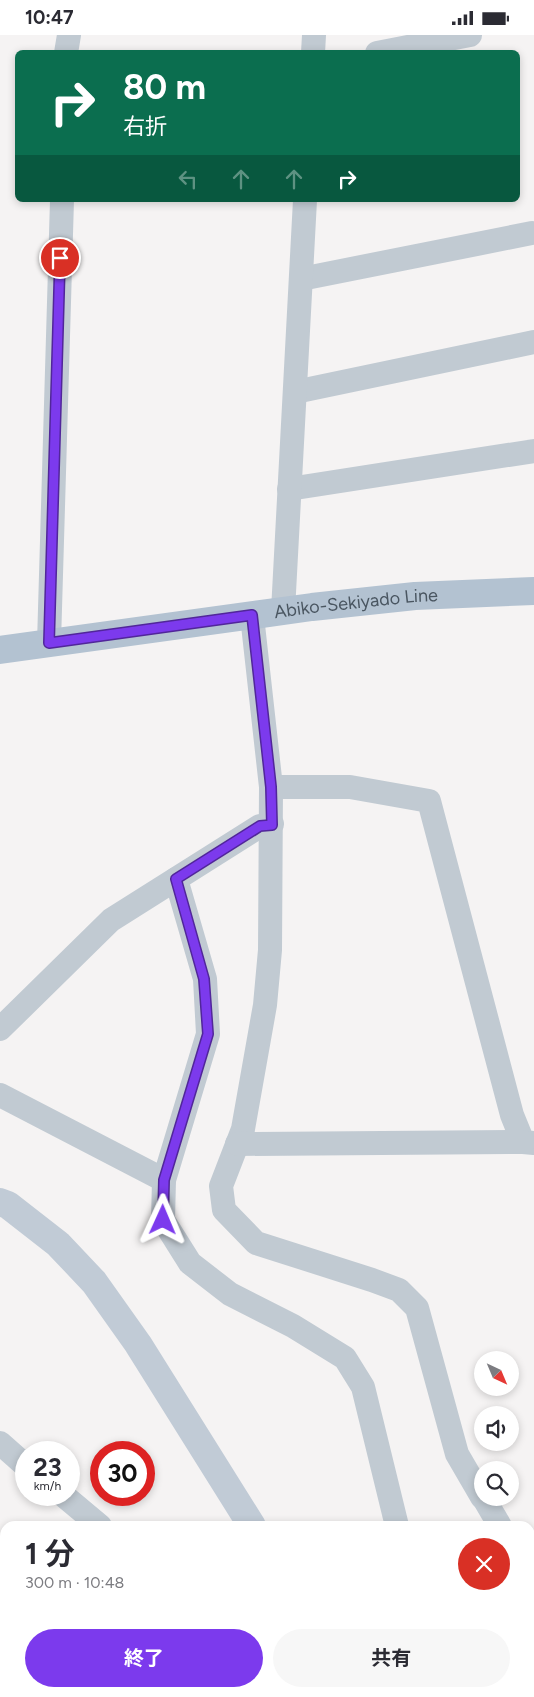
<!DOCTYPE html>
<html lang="ja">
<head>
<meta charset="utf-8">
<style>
	body { margin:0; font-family:Figtree,"Noto Sans JP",sans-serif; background:#f7f7f7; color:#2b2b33; height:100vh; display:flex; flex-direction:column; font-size:19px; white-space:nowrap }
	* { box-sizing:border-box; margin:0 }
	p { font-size:16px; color:#7c7c81 }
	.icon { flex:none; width:28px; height:28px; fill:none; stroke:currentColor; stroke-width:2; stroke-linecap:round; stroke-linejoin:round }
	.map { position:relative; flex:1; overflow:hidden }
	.sheet { position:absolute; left:0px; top:1486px; width:535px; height:176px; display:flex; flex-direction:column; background:#fff; border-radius:15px 15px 0 0; box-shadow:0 2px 8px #0003 }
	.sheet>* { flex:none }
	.banner { position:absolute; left:15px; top:15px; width:505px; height:152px; border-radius:8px; box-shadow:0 2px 8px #0003; background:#0b6e4f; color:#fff; overflow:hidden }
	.needle { width:32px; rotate:136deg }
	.tools { position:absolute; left:474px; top:1316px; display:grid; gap:10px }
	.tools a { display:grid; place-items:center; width:45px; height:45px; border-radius:50%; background:#fff; box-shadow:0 2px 8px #0003; font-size:25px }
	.speed { position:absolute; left:15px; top:1406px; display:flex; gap:10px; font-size:25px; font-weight:700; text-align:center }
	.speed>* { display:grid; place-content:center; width:65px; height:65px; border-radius:50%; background:#fff; box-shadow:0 2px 8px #0003; line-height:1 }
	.speed small { font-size:12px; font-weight:400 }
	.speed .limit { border:8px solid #d22; background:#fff; color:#111 }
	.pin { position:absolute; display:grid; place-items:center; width:42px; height:42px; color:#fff; margin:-21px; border:2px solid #fff; border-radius:50%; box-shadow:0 1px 5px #0007 }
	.me { position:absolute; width:55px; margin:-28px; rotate:1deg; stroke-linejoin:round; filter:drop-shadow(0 0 4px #0008) }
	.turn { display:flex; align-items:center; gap:18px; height:105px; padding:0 25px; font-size:22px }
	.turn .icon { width:65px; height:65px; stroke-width:2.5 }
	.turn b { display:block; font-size:35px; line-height:42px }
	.lanes { display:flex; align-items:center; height:48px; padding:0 25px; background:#0003; justify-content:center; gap:25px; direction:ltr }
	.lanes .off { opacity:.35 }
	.round { display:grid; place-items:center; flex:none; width:52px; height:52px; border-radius:26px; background:#f7f7f7 }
	.head { display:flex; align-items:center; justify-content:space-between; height:85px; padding:0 25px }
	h1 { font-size:30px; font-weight:700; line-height:38px }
	.cta { display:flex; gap:10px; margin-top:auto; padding:10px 25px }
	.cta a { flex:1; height:58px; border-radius:30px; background:#7c3aed; color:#fff; font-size:20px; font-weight:700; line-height:58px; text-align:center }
	.cta a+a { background:#f7f7f7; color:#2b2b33 }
	.status { display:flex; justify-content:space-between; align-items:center; height:35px; padding:0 25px; background:#fff; direction:ltr }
	.status svg { height:14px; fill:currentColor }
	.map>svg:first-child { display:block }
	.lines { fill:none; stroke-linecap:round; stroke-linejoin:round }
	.lane { stroke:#c1cad2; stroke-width:12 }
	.street { stroke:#c1cad2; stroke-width:24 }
	.secondary { stroke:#c1cbd6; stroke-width:28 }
	.primary { stroke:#b3c2d1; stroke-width:28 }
	.route-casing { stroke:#51269a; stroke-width:12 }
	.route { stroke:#7c3aed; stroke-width:9 }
	.labels { text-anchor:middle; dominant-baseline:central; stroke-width:4; stroke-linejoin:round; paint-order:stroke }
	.street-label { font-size:18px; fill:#4a5661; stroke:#fff }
</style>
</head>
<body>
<div class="status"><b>10:47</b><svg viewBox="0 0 49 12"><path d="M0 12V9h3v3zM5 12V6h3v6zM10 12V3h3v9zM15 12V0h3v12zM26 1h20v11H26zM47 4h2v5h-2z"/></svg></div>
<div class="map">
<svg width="534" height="1662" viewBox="0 0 534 1662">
	<rect width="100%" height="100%" fill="#f5f3f3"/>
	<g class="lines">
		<!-- lane -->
		<path class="lane" d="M530,1624L534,1627"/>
		<!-- street -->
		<g class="street">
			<path d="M66,18L69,0"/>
			<path d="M313,18L314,0"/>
			<path d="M377,18L470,0"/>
			<path d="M301,244L532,198"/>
			<path d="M295,357L534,307"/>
			<path d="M289,454L534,416"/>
			<path d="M283,576L305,165"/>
			<path d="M252,581L271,752L270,915L265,970L243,1094L221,1151L224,1175L256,1208L372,1245L399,1255L417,1273L457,1419L482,1462"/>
			<path d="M49,608L62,165"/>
			<path d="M271,752H350L429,766L512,1080L523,1107L534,1108"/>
			<path d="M176,844L205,944L208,999L164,1145L163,1185L190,1228L230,1259L293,1291L345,1323L363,1352L397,1491"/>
			<path d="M0,994L111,885L260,791L272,789"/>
			<path d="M0,1060L164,1145"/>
			<path d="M237,1109L523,1107"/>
			<path d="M0,1408L26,1431"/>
			<path d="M63,1460L100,1491"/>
			<path d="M483,1462L500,1491"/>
			<path d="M530,1538L534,1544"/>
			<path d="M135,1658V1662"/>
			<path d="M512,1658L515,1662"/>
			<path d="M228,1662L236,1658"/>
		</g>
		<!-- secondary -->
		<g class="secondary">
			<path d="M0,1167L8,1170L58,1209L94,1247L138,1309L252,1491"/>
			<path d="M349,1658L351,1662"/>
		</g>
		<!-- primary -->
		<path class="primary" id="s1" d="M0,615L312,572L415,561L534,556"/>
	</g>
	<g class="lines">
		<defs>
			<path id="route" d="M60,223L49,608L252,580L271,752L272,790L260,791L176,844L204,944L208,999L164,1145L163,1185"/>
		</defs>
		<!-- route casing -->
		<use href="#route" class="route-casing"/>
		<!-- route -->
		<use href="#route" class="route"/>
	</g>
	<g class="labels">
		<!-- street labels -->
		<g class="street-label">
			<text stroke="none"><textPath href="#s1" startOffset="359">Abiko-Sekiyado Line</textPath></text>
		</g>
	</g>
</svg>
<div class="tools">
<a><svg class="needle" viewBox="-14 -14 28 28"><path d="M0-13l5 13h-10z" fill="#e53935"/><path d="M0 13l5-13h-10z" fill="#7c7c81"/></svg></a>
<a><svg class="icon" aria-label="sound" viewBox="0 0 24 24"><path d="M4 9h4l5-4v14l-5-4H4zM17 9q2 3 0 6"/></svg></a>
<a><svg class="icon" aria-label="search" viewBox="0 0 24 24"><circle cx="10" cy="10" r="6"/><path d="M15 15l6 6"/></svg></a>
</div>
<div class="speed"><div>23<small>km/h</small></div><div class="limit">30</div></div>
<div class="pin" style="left:60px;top:223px;background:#d93025"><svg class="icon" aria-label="arrive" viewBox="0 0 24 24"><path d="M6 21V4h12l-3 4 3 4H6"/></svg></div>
<svg class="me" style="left:163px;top:1185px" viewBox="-20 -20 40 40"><path d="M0-17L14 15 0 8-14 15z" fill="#7c3aed" stroke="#fff" stroke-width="4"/></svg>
<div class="banner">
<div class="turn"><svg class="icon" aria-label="right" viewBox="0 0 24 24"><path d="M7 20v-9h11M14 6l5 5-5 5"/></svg><div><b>80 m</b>右折</div></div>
<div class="lanes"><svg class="icon off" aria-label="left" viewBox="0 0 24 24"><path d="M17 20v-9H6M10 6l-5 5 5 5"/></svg><svg class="icon off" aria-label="ahead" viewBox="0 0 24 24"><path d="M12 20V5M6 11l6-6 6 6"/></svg><svg class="icon off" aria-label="ahead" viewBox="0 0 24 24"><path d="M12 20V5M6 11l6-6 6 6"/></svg><svg class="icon" aria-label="right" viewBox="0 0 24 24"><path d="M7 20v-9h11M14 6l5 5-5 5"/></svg></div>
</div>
<section class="sheet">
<div class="head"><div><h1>1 分</h1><p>300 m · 10:48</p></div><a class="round" style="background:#d93025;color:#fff"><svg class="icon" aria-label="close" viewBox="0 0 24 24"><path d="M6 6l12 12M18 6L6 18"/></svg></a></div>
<div class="cta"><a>終了</a><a>共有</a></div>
</section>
</div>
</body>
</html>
